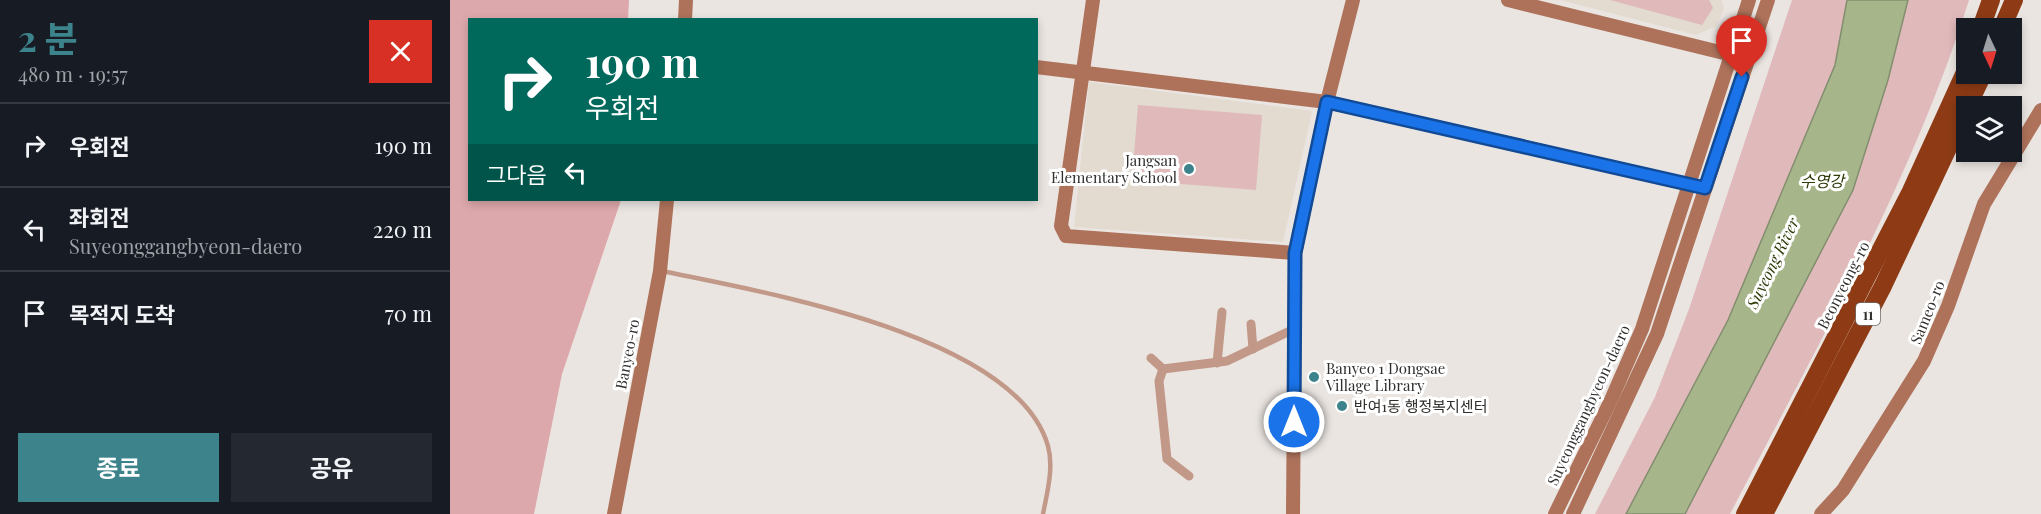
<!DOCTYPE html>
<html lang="ko">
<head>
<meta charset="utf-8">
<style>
	body { margin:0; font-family:"Playfair Display","Noto Sans KR",serif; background:#242831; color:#f1f3f6; height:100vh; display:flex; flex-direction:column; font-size:22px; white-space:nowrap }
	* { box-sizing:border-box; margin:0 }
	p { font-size:20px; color:#9ea1a6 }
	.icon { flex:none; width:33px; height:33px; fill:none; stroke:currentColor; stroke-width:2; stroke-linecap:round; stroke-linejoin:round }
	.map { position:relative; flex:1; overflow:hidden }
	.panel { display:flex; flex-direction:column; background:#171b24; width:450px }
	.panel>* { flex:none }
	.hud { position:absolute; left:18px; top:18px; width:570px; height:183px; border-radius:0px; box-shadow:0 3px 9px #0003; background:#00695c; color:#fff; overflow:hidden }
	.needle { width:39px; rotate:176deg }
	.fabs { position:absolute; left:1506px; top:18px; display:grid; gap:12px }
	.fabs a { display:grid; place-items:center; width:66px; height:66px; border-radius:0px; background:#171b24; box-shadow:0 3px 9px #0003; font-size:30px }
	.pin { position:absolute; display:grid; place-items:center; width:51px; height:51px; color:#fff; margin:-62px -26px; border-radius:50% 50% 50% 0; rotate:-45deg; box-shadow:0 0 6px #0007 }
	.pin .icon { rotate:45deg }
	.me { position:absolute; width:66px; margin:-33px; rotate:0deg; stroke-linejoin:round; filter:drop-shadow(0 0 4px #0008) }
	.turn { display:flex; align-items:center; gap:21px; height:126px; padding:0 18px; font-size:27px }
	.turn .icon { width:78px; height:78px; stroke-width:2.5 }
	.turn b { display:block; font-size:42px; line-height:51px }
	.then { display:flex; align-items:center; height:57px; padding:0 18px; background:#0003; gap:12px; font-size:22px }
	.round { display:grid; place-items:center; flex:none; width:63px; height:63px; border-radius:0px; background:#242831 }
	.head { display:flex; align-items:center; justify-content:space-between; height:102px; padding:0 18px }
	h1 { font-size:36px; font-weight:700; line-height:45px; color:#3c838b }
	.action { display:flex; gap:12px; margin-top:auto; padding:12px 18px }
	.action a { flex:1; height:69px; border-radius:0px; background:#3c838b; color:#fff; font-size:24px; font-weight:700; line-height:69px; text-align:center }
	.action a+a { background:#242831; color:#f1f3f6 }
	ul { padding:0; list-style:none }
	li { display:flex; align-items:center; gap:18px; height:84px; padding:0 18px; border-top:2px solid #363941 }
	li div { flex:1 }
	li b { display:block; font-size:22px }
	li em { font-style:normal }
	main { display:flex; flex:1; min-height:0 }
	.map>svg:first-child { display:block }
	.built { fill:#e3dad0 }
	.green { fill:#e0b9bb }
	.forest { fill:#dda8ab }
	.water { fill:#a7b68a; stroke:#838e6e; stroke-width:1.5 }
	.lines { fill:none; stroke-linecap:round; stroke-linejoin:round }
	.lane { stroke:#c29888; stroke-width:4.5 }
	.street { stroke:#c29888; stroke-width:9 }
	.secondary { stroke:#ae725a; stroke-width:14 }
	.highway { stroke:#8e3b15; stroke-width:18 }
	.route-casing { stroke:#114b97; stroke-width:15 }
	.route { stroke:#1a73e8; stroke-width:10 }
	.poi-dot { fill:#3c838b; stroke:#fff; stroke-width:2 }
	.labels { text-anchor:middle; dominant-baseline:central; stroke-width:6; stroke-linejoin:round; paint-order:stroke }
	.shield { fill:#fff; stroke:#6e6d6c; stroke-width:1.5 }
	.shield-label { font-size:14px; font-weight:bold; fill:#302f2d }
	.poi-label { font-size:15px; fill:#302f2d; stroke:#fff; text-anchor:start }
	.street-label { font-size:15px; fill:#302f2d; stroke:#fff }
	.water-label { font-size:16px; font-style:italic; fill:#2e3b08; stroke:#fff }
</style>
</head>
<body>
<main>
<section class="panel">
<div class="head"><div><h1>2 분</h1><p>480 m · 19:57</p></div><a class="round" style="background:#d93025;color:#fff"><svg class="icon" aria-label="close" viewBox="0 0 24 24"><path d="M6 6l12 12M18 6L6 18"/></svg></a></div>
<ul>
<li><svg class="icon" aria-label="right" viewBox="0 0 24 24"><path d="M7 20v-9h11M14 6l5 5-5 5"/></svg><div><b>우회전</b></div><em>190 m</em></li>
<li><svg class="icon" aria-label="left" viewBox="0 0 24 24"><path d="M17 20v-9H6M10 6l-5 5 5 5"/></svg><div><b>좌회전</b><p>Suyeonggangbyeon-daero</p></div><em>220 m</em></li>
<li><svg class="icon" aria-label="arrive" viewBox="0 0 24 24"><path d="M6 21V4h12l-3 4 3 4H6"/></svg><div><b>목적지 도착</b></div><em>70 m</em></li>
</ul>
<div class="action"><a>종료</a><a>공유</a></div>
</section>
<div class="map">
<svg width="1591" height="514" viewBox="0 0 1591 514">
	<rect width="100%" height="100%" fill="#eae5e1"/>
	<!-- built -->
	<g class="built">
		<path d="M1110,0H1271L1274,8L1266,26L1246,35Z"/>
		<path d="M639,82L862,111L833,242L624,227Z"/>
	</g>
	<!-- green -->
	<g class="green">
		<path d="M1160,0H1259L1263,8L1252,25Z"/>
		<path d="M1342,0H1519C1462,181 1367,346 1280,514H1145L1205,397L1239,309Z"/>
		<path d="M688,105L812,115L806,190L682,180Z"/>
	</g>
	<!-- forest -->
	<path class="forest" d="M0,0H179L178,19L20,20V200H171L112,374L84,514H0Z"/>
	<!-- water -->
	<path class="water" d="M1397,0H1458L1438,80L1403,190L1235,514H1176L1278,320L1385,65Z"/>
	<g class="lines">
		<!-- lane -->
		<path class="lane" d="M212,271C311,292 566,334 598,446C604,468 597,493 593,514"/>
		<!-- street -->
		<g class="street">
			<path d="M801,324L803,349"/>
			<path d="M701,358L713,369L777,361L844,329"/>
			<path d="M767,363L772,312"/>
			<path d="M713,369L709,381L717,459L739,476"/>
		</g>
		<!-- secondary -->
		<g class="secondary">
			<path d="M643,0L611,226L616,236L845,253"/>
			<path d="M1058,0L1282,55"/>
			<path d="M235,20L236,0"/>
			<path d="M586,67L877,102L1255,188"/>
			<path d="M164,514L210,271L217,200"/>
			<path d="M843,514L845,253L877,102L903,0"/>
			<path d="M1105,514L1161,400L1192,329L1299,0"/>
			<path d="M1123,514L1207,334L1318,0"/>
			<path d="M1371,514L1393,490L1474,361L1498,306L1534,204L1591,110"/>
		</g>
		<!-- highway -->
		<g class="highway">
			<path d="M1531,28L1541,0"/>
			<path d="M1552,28L1564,0"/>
			<path d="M1518,106L1533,74"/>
			<path d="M1295,514L1461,191L1516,70"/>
			<path d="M1314,514L1433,286L1516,110"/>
		</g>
	</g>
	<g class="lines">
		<defs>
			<path id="route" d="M844,422L845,253L877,102L1255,188L1292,77"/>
		</defs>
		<!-- route casing -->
		<use href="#route" class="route-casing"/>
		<!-- route -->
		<use href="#route" class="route"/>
	</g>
	<!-- markers -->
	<g class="poi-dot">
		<circle cx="739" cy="169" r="6"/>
		<circle cx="864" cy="377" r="6"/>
		<circle cx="892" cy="406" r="6"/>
	</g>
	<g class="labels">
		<!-- shield labels -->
		<rect class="shield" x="1406" y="303" width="24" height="22" rx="4.5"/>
		<g class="shield-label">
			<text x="1418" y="314">11</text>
		</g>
		<!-- poi labels -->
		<g class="poi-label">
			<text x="727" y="160" text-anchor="end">Jangsan<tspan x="727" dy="17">Elementary School</tspan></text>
			<text x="876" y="368">Banyeo 1 Dongsae<tspan x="876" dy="17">Village Library</tspan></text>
			<text x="904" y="406">반여1동 행정복지센터</text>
		</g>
		<!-- street labels -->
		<g class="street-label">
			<text transform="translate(1393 285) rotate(-63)">Beonyeong-ro</text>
			<text transform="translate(1477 312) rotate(-68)">Sameo-ro</text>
			<text transform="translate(177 354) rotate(-79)">Banyeo-ro</text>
			<text transform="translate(1138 405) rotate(-65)">Suyeonggangbyeon-daero</text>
		</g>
		<!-- water labels -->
		<g class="water-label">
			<text x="1372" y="180">수영강</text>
			<text transform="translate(1322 263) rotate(-64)">Suyeong River</text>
		</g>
	</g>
</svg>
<div class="fabs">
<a><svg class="needle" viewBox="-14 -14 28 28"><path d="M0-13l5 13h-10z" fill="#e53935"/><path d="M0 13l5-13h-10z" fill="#9ea1a6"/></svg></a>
<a><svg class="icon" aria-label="layers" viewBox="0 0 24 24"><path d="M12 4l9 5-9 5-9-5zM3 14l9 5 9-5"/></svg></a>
</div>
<div class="pin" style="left:1292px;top:77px;background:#d93025"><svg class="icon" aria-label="arrive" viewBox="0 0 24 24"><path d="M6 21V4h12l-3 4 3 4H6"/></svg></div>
<svg class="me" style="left:844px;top:422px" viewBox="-20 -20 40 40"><circle r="17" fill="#1a73e8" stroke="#fff" stroke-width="3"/><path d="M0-11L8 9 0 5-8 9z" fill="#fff"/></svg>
<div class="hud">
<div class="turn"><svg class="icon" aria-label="right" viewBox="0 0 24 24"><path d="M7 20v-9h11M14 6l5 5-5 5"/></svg><div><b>190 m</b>우회전</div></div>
<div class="then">그다음<svg class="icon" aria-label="left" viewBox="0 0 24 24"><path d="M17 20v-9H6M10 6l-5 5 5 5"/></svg></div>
</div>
</div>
</main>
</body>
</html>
